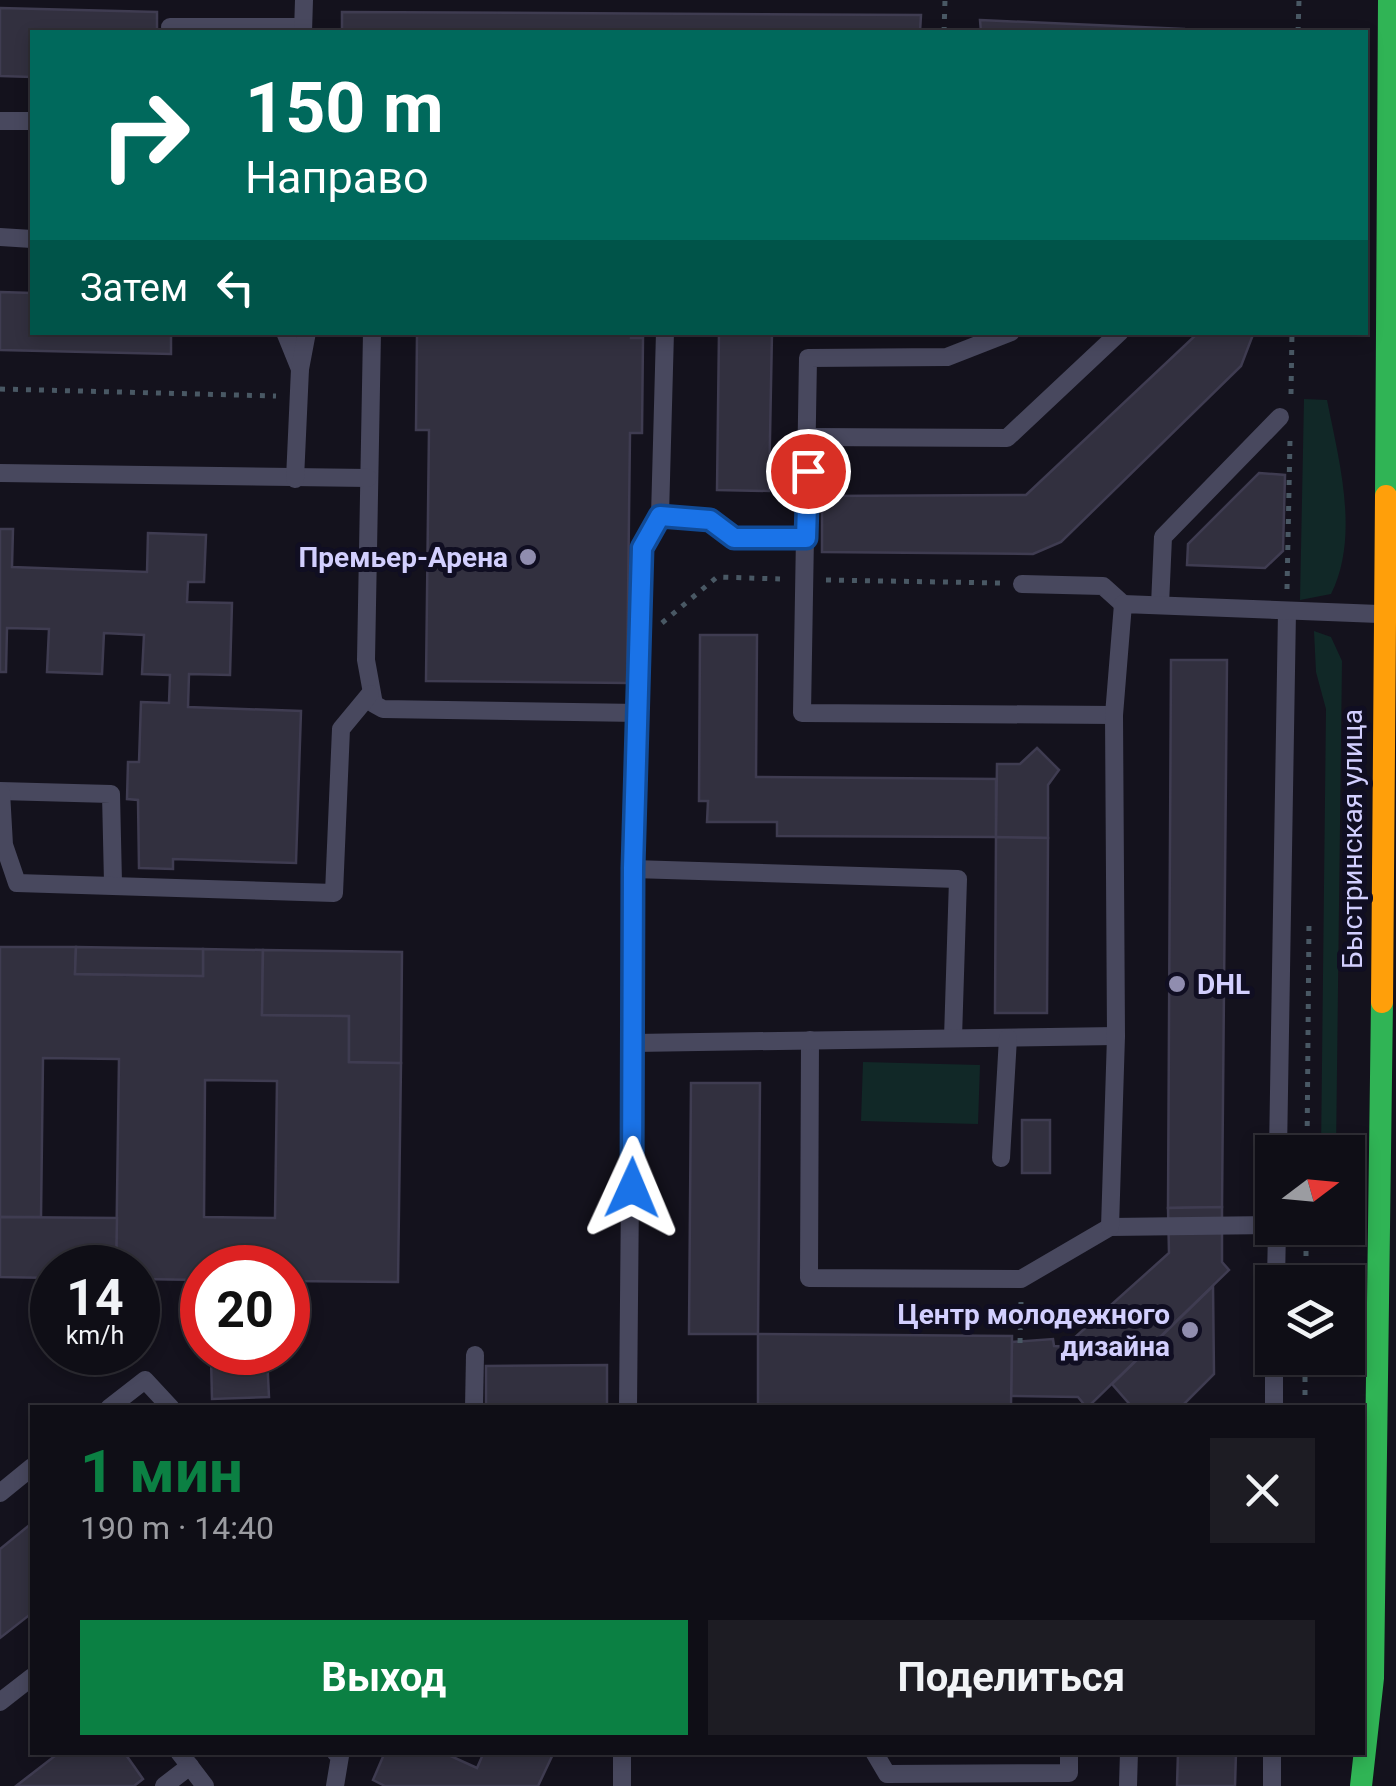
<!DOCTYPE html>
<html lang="ru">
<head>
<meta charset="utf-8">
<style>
	body { margin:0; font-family:Roboto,sans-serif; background:#1d1c23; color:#f1f3f6; height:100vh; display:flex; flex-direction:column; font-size:38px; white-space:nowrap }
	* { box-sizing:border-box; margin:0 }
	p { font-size:32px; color:#9b9ca1 }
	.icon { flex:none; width:55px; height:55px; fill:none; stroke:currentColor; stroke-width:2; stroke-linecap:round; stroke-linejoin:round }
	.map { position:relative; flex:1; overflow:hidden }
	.side { position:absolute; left:30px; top:1405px; width:1335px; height:350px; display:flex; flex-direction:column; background:#0f0e16; border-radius:0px; box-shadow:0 5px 15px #0003,0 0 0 2px #2f2e35 }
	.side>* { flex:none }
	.banner { position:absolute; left:30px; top:30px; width:1338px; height:305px; border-radius:0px; box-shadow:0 5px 15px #0003,0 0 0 2px #2f2e35; background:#00695c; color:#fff; overflow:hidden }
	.needle { width:65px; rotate:74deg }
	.tools { position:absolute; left:1255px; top:1135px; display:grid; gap:20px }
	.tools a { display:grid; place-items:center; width:110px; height:110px; border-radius:0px; background:#0f0e16; box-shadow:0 5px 15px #0003,0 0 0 2px #2f2e35; font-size:50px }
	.speed { position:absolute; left:30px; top:1245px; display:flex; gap:20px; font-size:50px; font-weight:700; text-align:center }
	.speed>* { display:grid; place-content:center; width:130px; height:130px; border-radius:50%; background:#0f0e16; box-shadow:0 5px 15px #0003,0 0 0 2px #2f2e35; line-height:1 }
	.speed small { font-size:25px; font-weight:400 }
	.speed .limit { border:15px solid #d22; background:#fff; color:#111 }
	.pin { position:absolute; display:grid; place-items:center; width:85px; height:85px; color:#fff; margin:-42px; border:5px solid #fff; border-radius:50%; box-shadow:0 2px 10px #0007 }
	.me { position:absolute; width:110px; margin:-55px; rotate:1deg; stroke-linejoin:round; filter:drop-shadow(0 0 8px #0008) }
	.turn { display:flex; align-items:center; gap:35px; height:210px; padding:0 50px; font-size:45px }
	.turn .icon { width:130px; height:130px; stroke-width:2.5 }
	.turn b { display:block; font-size:70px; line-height:85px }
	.then { display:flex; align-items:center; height:95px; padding:0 50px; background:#0003; gap:20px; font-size:38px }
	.round { display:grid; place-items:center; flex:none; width:105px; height:105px; border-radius:0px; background:#1d1c23 }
	.head { display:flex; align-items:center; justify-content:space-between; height:170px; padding:0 50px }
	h1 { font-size:60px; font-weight:700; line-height:75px; color:#0b8043 }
	.button { display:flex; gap:20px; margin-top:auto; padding:20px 50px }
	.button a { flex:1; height:115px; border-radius:0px; background:#0b8043; color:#fff; font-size:40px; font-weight:700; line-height:115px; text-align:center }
	.button a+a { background:#1d1c23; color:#f1f3f6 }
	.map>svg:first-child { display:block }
	.green { fill:#112827 }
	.building { fill:#32303f; stroke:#3f3c51; stroke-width:2.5; fill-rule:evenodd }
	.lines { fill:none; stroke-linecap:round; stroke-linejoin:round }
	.path { stroke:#495864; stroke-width:5; stroke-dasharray:5 8; stroke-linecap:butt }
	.lane { stroke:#48485e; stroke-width:18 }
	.fast { stroke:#30b455; stroke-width:22 }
	.slow { stroke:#ff9f0a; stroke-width:22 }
	.route-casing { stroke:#114b97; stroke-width:25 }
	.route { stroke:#1a73e8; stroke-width:18 }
	.poi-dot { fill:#908daf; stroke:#100e22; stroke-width:4 }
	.labels { text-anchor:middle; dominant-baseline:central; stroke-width:10; stroke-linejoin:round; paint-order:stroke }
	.poi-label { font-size:28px; font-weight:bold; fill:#d2cffe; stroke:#100e22; text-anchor:end }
	.street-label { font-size:28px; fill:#d2cffe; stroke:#100e22 }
</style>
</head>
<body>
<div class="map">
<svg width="1396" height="1786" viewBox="0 0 1396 1786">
	<rect width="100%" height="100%" fill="#14121d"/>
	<!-- green -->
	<g class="green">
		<path d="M1304,399L1327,400C1339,461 1360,536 1331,594L1300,600Z"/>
		<path d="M1314,631L1331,637L1342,661L1336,1152H1321L1326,709L1316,672Z"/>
		<path d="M863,1062L980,1065L978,1124L861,1121Z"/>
	</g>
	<!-- building -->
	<g class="building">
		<path d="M0,8L157,12V32H32V77L0,76Z"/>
		<path d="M342,12L921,15L920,32H342Z"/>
		<path d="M980,20L1184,29V32H981Z"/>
		<path d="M0,292L32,293V332H171V354L0,350Z"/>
		<path d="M429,332H631V338H643L642,433H630L627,683L426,681L429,430H416L417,335Z"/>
		<path d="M719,332H772L769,491L717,490Z"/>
		<path d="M1199,332H1254L1241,366L1061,542L1033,554L822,552V496L1026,495Z"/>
		<path d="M1259,473L1285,475L1283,551L1265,568L1187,565L1188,544Z"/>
		<path d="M0,529H13L12,567L147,572L148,533L206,535L204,582H188L187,602L232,603L230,675L189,674L188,707L301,711L296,863L173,859V869L139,868L138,800L127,799L128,762H139L141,702L169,703L170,675L142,674L144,635L104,633L102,674L47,672L49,629L7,628L6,672H0Z"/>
		<path d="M700,635H757L756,777L996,779V837L777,836V822H707L708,801H699Z"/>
		<path d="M1171,660H1227L1222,1207L1168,1208Z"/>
		<path d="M1037,748L1059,770L1048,785V838L996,837L997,764H1020Z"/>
		<path d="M996,837L1048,838L1047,1013H995Z"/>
		<path d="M0,947H76L75,974L203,976V949L263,950L262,1015L349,1016V1062L401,1063L398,1282L288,1281V1268H202V1280L138,1279V1268H116L119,1059L43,1058L41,1217H0ZM205,1080L277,1081L275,1218L204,1217Z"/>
		<path d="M76,947L203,949V976L75,974Z"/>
		<path d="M263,950L402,952L401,1063L349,1062V1016L262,1015Z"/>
		<path d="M691,1083H760L758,1334H689Z"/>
		<rect x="1022" y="1120" width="28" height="53"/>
		<path d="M1222,1207V1262L1229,1270L1087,1408L1078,1397L1011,1396L1012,1342L1053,1339L1054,1346L1074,1347L1072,1340L1169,1253L1168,1208Z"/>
		<path d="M0,1217L117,1218L116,1268H52V1278L0,1277Z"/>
		<path d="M1213,1286L1214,1374L1180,1408H1133L1112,1384Z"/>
		<path d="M758,1334L1012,1336L1011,1406L758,1404Z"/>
		<path d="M267,1356L269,1397L212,1399L211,1358Z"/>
		<path d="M607,1365V1408H486V1366Z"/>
		<path d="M32,1523V1613L0,1638V1549Z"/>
		<path d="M60,1752H124L143,1779L134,1786H16Z"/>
		<path d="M385,1752H442L477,1768L484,1752H554L538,1786H385L373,1780Z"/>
		<path d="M1178,1752H1236L1235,1786H1177Z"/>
	</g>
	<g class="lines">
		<!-- path -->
		<g class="path">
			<path d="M944,32L945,0"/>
			<path d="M1298,32L1299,0"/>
			<path d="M0,389L276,396"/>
			<path d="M1291,394L1292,332"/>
			<path d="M826,580L1000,583"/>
			<path d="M1287,589L1290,440"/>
			<path d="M662,623L717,577L780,579"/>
			<path d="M1307,1152L1309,921"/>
			<path d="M1306,1282V1228"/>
			<path d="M1020,1343L1021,1302"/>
			<path d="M1019,1408V1396"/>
			<path d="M1305,1408V1358"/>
		</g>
		<!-- lane -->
		<g class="lane">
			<path d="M170,27H303"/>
			<path d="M303,32L304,0"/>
			<path d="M0,121H32"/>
			<path d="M0,237L32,239"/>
			<path d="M285,332L300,369"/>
			<path d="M372,332L366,660L374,704L383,709L639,713"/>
			<path d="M1011,332L947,357L808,358L802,713L1114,715"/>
			<path d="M808,437L1007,438L1120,332"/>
			<path d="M0,473L368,478"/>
			<path d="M295,479L300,369L307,332"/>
			<path d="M660,516L710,520L734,538H806"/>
			<path d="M1022,584L1103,586L1123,604"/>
			<path d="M1160,605L1163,537L1280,417"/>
			<path d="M0,791L111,794L113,883"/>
			<path d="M1,792L4,845L17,883L334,893L341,729L370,694"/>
			<path d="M633,869L958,879L953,1038"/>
			<path d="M810,1040L809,1278L1021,1279L1110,1227L1272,1225"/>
			<path d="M634,1043L1116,1036"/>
			<path d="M1278,1152L1287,611"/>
			<path d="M1001,1158L1008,1038"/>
			<path d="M1110,1227L1116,1036L1114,715L1123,604L1379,614"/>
			<path d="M1276,1282L1277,1228"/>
			<path d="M109,1408L145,1380L171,1408"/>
			<path d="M474,1408L475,1355"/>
			<path d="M628,1408L633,869L642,549L660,516L665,332"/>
			<path d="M1274,1408V1358"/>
			<path d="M0,1493L32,1467"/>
			<path d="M0,1702L32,1677"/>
			<path d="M179,1752L205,1786"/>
			<path d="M335,1752L340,1756L335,1786"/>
			<path d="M874,1752L887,1774L1069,1773V1752"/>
			<path d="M1272,1752V1786"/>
			<path d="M164,1786L190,1766"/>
			<path d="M622,1786V1752"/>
			<path d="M1128,1786L1129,1752"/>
		</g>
		<!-- fast -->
		<g class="fast">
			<path d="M1386,496L1389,0"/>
			<path d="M1361,1786L1373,1678L1382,1002"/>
		</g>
		<!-- slow -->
		<path class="slow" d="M1382,1002L1386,496"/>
	</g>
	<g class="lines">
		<defs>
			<path id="route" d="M632,1188L633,868L642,548L660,516L710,520L734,538H806L808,471"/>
		</defs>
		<!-- route casing -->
		<use href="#route" class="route-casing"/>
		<!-- route -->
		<use href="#route" class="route"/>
	</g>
	<!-- markers -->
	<g class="poi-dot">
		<circle cx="528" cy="557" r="10"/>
		<circle cx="1177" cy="984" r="10"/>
		<circle cx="1190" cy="1330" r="10"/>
	</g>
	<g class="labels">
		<!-- poi labels -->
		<g class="poi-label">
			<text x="508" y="557">Премьер-Арена</text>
			<text x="1197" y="984" text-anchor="start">DHL</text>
			<text x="1170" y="1314">Центр молодежного<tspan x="1170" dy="32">дизайна</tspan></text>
		</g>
		<!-- street labels -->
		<g class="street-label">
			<text transform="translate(1352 839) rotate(-90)">Быстринская улица</text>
		</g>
	</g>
</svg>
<div class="tools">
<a><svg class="needle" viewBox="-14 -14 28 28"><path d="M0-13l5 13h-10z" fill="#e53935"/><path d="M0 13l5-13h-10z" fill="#9b9ca1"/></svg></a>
<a><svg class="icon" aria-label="layers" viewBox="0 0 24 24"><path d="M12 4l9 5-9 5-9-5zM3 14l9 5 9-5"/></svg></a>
</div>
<div class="speed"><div>14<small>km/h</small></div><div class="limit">20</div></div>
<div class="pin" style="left:808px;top:471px;background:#d93025"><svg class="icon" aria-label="arrive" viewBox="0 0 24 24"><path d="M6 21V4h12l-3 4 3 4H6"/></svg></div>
<svg class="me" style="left:632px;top:1188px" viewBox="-20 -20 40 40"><path d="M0-17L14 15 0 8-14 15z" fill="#1a73e8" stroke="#fff" stroke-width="4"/></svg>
<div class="banner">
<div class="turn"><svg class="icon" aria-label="right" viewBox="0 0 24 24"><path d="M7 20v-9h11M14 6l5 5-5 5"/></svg><div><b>150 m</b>Направо</div></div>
<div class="then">Затем<svg class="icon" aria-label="left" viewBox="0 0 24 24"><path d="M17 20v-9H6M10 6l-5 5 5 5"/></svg></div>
</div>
<section class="side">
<div class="head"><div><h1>1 мин</h1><p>190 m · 14:40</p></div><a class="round"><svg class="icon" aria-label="close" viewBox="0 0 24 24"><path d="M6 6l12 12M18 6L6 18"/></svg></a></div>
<div class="button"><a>Выход</a><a>Поделиться</a></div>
</section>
</div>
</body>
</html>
